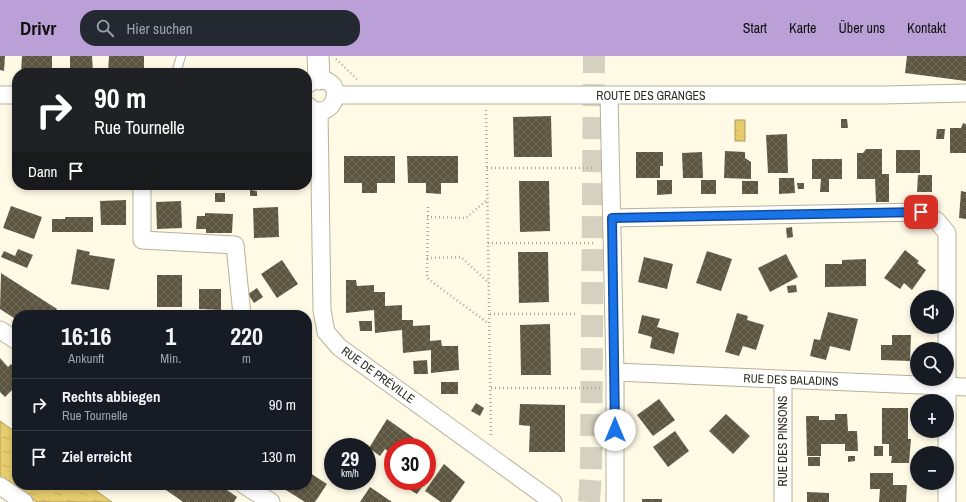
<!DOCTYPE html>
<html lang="de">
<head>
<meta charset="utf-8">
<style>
	body { margin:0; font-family:"Archivo Narrow",sans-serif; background:#242831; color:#f1f3f6; height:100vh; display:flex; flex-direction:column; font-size:15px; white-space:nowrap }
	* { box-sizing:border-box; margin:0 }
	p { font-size:13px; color:#9ea1a6 }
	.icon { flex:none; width:22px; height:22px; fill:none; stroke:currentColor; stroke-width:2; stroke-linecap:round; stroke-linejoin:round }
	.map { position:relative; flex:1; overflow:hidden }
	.sheet { position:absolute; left:12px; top:254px; width:300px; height:180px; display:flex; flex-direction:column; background:#171b24; border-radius:16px; box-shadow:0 2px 6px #0003 }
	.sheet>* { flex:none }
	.banner { position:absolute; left:12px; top:12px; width:300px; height:122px; border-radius:16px; box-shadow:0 2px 6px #0003; background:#202124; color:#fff; overflow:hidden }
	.fabs { position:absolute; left:910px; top:234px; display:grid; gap:8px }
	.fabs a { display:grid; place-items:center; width:44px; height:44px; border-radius:50%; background:#171b24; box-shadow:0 2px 6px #0003; font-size:20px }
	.speed { position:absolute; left:324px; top:382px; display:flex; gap:8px; font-size:20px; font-weight:700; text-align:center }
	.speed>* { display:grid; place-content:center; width:52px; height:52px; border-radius:50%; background:#171b24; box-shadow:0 2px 6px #0003; line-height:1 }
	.speed small { font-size:10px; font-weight:400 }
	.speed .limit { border:6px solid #d22; background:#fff; color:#111 }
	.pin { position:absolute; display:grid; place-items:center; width:34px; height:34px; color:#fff; margin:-17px; border-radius:8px; box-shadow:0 2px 6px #0006 }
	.me { position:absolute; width:44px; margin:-22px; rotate:0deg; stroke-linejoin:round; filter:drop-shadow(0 0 3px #0008) }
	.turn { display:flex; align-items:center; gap:14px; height:84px; padding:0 16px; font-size:18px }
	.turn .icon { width:52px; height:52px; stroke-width:2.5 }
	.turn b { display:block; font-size:28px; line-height:34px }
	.then { display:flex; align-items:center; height:38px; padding:0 16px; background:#0003; gap:8px; font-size:15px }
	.eta { display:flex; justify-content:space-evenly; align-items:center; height:68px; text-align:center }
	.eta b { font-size:24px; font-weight:700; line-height:28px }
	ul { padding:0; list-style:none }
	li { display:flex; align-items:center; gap:12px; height:52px; padding:0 16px; border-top:1px solid #363941 }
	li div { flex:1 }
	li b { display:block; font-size:15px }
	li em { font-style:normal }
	header { display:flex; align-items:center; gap:24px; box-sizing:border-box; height:56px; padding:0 20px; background:#baa0d6; color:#111 }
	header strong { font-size:19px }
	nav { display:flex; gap:22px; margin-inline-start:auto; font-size:14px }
	.search { width:280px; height:36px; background:#242831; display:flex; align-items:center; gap:10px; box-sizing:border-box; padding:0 14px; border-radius:16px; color:#9ea1a6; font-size:15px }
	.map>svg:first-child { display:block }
	.water { fill:url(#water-ripples); stroke:#ae9b58 }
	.building { fill:url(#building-cross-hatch) }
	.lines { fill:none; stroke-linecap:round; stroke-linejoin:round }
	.trunk-tunnel { stroke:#d5d0bf; stroke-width:22; stroke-dasharray:22 11; stroke-linecap:butt }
	.service-casing { stroke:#b7b199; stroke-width:10 }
	.minor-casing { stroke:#b7b199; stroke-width:19 }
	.tertiary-casing { stroke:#b7b199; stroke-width:23 }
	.path { stroke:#ada899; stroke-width:2.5; stroke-dasharray:1 3; stroke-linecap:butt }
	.service { stroke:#fff; stroke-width:8 }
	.minor { stroke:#fff; stroke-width:17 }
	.tertiary { stroke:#fff; stroke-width:21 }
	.route-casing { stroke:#114b97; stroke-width:10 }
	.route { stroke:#1a73e8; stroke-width:7 }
	.labels { text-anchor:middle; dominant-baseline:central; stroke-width:4; stroke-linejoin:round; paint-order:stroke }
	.street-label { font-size:12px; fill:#2d2a21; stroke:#fff }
</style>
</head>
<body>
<header>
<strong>Drivr</strong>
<div class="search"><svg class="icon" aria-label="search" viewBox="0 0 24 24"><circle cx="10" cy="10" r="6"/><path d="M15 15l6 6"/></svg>Hier suchen</div>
<nav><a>Start</a><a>Karte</a><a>Über uns</a><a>Kontakt</a></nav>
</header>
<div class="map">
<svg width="966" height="446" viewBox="0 0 966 446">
	<defs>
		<pattern id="water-ripples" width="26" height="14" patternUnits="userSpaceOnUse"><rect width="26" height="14" fill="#e6cc6f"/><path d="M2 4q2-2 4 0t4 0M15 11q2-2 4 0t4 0" fill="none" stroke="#c6af60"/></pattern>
		<pattern id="building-cross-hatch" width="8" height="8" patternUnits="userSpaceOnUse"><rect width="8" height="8" fill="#5d5742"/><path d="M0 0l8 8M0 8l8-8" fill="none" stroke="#716c5a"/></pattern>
	</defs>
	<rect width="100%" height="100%" fill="#fffae6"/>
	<!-- water -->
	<g class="water">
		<rect x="735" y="64" width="10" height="21"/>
		<path d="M0,365L17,377V429H88L112,446H37L0,421Z"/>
	</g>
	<!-- building -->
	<g class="building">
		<path d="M0,0H5L4,15L0,14Z"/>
		<path d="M22,0H52V17H21Z"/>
		<path d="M70,0H92L93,17H70Z"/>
		<path d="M109,0H144V17H108Z"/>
		<path d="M907,0H966V25L905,17Z"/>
		<path d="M551,60L552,101H514L513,61Z"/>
		<path d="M841,63H847L848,72H841Z"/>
		<path d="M963,67L966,68V97H950V72H961Z"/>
		<path d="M937,73H945L944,83H936Z"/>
		<path d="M787,78L788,117H768L766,79Z"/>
		<path d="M866,93H882V118H889V146H876L875,123H857V97H863Z"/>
		<rect x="896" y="94" width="24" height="23"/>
		<path d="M725,95L745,96V102L751,106V123L724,122Z"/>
		<path d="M636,96H663V110H660V122H636Z"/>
		<path d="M702,96L703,122H683L682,97Z"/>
		<path d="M344,100H395V127H377V137H362V127H344Z"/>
		<path d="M407,100H458V127H441V138L426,137V127H408Z"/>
		<path d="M812,103H842V123H829V136H820L821,123H812Z"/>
		<path d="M918,119H932V136H917Z"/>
		<path d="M779,122H794L795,137L779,138Z"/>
		<path d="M657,124H672V138L657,139Z"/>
		<rect x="701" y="124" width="15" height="14"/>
		<path d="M519,125H549L550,175L520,176Z"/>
		<rect x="742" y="125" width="16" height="13"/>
		<path d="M797,127H804V133H798Z"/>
		<path d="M81,129H105V134H96V131H81Z"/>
		<path d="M250,134L257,135V140H250Z"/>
		<path d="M961,135L966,136V163L959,162Z"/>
		<rect x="215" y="137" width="10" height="9"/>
		<path d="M126,144V169H101L100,145Z"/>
		<path d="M181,145L182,172L157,173L156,146Z"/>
		<path d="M11,150L42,161L34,183L3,172Z"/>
		<path d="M278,151L279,181L254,182L253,152Z"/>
		<path d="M205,157L233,158L232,177H206V173H196L197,160H205Z"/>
		<path d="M65,161H93V176H52V163H65Z"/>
		<path d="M792,171L793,181L787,182L786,172Z"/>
		<path d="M18,193L33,199L27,212L1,201L4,195L15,200Z"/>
		<path d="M77,193L90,196L89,199L115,203L109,234L71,228Z"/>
		<path d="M905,194L919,205L917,207L926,214L912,234L904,227L900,233L884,222Z"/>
		<path d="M707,195L732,203L721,235L696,227Z"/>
		<path d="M518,196H548L549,246L519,247Z"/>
		<path d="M786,198L798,221L770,236L758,212Z"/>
		<path d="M644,201L673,208L667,233L638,226Z"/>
		<path d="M866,203V230L825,231V208H842V204Z"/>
		<path d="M282,204L298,228L277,242L261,218Z"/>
		<path d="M1,217L57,253L53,259H17V264L0,253Z"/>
		<rect x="157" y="219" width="25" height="32"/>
		<path d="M346,224H356L357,230L374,229V236H385V250L402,249V264H413V270L430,269V285L441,284L442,290H458L459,314L431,317V294L403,297L402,274L375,277L374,254L346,257Z"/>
		<path d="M796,229L797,236L788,237L787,230Z"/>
		<path d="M257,232L263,241L254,247L248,238Z"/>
		<path d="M199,233H221V254L199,253Z"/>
		<rect x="183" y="255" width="10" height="4"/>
		<path d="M828,256L858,263L850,295L830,290L826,304L810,300L814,283L820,284Z"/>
		<path d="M737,257L748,260L747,264L764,269L756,294L743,290L739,300L725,296Z"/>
		<path d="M642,259L660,263L657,271L679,277L674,298L650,292L652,281L638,277Z"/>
		<path d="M359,265H372V275H360Z"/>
		<path d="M550,268L551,319H521L520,269Z"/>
		<path d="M892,279H911L910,305L881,304V289H892Z"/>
		<path d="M0,302L8,311L11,308L17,314V329L5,341L0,336Z"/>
		<path d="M427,304L428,318H414L413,305Z"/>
		<rect x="441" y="326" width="17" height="12"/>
		<path d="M659,343L675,364L653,380L637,359Z"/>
		<path d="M476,347L484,352L480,360L471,355Z"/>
		<path d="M520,348L565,349V396H529L530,370L519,369Z"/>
		<path d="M882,352H908V383H911L909,407H891L892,400H889V388H882Z"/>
		<path d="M726,358L750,380L733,398L709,375Z"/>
		<path d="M835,358H847L848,375H857L858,395H845V388H821V400H807L806,360H819V364H835Z"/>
		<path d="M387,363L414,382L408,391H393V399L385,393L380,400L369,392Z"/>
		<path d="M675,375L689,395L668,411L653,391Z"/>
		<path d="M358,386L360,391H353L352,388Z"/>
		<rect x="874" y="390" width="9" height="10"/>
		<path d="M848,400H855V405L848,406Z"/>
		<rect x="808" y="401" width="12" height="9"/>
		<path d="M444,408L465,426L451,446H441L425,435Z"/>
		<path d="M307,415L327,428L315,446H305L278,429H307Z"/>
		<path d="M870,417H893V429H907L906,446H879L880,433H870Z"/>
		<path d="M409,425H419L424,428L417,438L405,431Z"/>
		<path d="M159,429H220L237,441L234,446H183Z"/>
		<path d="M370,431L392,446H360Z"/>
		<path d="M807,436L829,437V446H807Z"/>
		<rect x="642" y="443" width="20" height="3"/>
	</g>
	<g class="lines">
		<!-- trunk-tunnel -->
		<path class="trunk-tunnel" d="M589,446L591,415L594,0"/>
		<defs>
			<path id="service" d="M176,17L181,0"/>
			<g id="minor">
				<path d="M307,29C312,24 317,22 324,24C349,31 328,70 307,49"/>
				<path d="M0,39H17"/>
				<path d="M336,39H884L966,37"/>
				<path d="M609,40L615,316V446"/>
				<path d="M319,55L322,254L326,276L339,291L553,446"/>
				<path d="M142,129V184L235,189L242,259"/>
				<path d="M612,162L921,156L937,165L947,177V446"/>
				<path d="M0,274L17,285"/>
				<path d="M615,316L966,331"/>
				<path d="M244,429L271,446"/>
				<path d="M0,430L24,446"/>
				<path d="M783,446V324"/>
			</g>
			<path id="tertiary" d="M318,0L319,23"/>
		</defs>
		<!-- service casing -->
		<use href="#service" class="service-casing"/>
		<!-- minor casing -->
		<use href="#minor" class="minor-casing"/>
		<!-- tertiary casing -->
		<use href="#tertiary" class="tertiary-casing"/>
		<!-- path -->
		<g class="path">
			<path d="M336,3L357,23"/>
			<path d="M486,54L491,381"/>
			<path d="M487,112H595"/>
			<path d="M428,151L427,222L489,268"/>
			<path d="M427,161L466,162L487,144"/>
			<path d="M488,187H596"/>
			<path d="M427,202L461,201L489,227"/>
			<path d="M490,258H577"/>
			<path d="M491,332H600"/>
		</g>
		<!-- service -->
		<use href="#service" class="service"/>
		<!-- minor -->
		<use href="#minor" class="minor"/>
		<!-- tertiary -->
		<use href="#tertiary" class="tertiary"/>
	</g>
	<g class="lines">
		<defs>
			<path id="route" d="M615,374L612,162L921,156"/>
		</defs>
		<!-- route casing -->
		<use href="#route" class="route-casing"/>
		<!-- route -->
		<use href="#route" class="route"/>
	</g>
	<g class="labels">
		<!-- street labels -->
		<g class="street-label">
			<text x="651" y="40">ROUTE DES GRANGES</text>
			<text transform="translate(378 319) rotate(36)">RUE DE PRÉVILLE</text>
			<text transform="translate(791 324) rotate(2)">RUE DES BALADINS</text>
			<text transform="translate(783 385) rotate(-90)">RUE DES PINSONS</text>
		</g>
	</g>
</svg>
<div class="fabs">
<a><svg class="icon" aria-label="sound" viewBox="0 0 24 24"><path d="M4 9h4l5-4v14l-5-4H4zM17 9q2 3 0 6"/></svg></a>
<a><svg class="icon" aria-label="search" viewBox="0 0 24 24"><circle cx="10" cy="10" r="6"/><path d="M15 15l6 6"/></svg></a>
<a>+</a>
<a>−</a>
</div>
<div class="speed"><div>29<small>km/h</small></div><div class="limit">30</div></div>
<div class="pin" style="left:921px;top:156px;background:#d93025"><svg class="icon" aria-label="arrive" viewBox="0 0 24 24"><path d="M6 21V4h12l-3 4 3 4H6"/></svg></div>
<svg class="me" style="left:615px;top:374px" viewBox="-20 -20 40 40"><circle r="19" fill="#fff"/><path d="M0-13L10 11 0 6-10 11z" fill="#1a73e8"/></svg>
<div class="banner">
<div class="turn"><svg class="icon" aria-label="right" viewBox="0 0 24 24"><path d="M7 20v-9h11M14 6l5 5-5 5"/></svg><div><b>90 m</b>Rue Tournelle</div></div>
<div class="then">Dann<svg class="icon" aria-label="arrive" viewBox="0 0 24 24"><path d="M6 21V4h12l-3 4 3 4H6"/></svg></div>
</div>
<section class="sheet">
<div class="eta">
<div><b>16:16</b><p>Ankunft</p></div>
<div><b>1</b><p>Min.</p></div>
<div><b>220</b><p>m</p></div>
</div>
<ul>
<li><svg class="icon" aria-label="right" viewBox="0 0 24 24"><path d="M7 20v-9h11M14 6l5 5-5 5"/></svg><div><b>Rechts abbiegen</b><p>Rue Tournelle</p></div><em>90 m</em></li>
<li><svg class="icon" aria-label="arrive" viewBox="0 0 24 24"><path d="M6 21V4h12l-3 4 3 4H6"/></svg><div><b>Ziel erreicht</b></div><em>130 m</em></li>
</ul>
</section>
</div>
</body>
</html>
